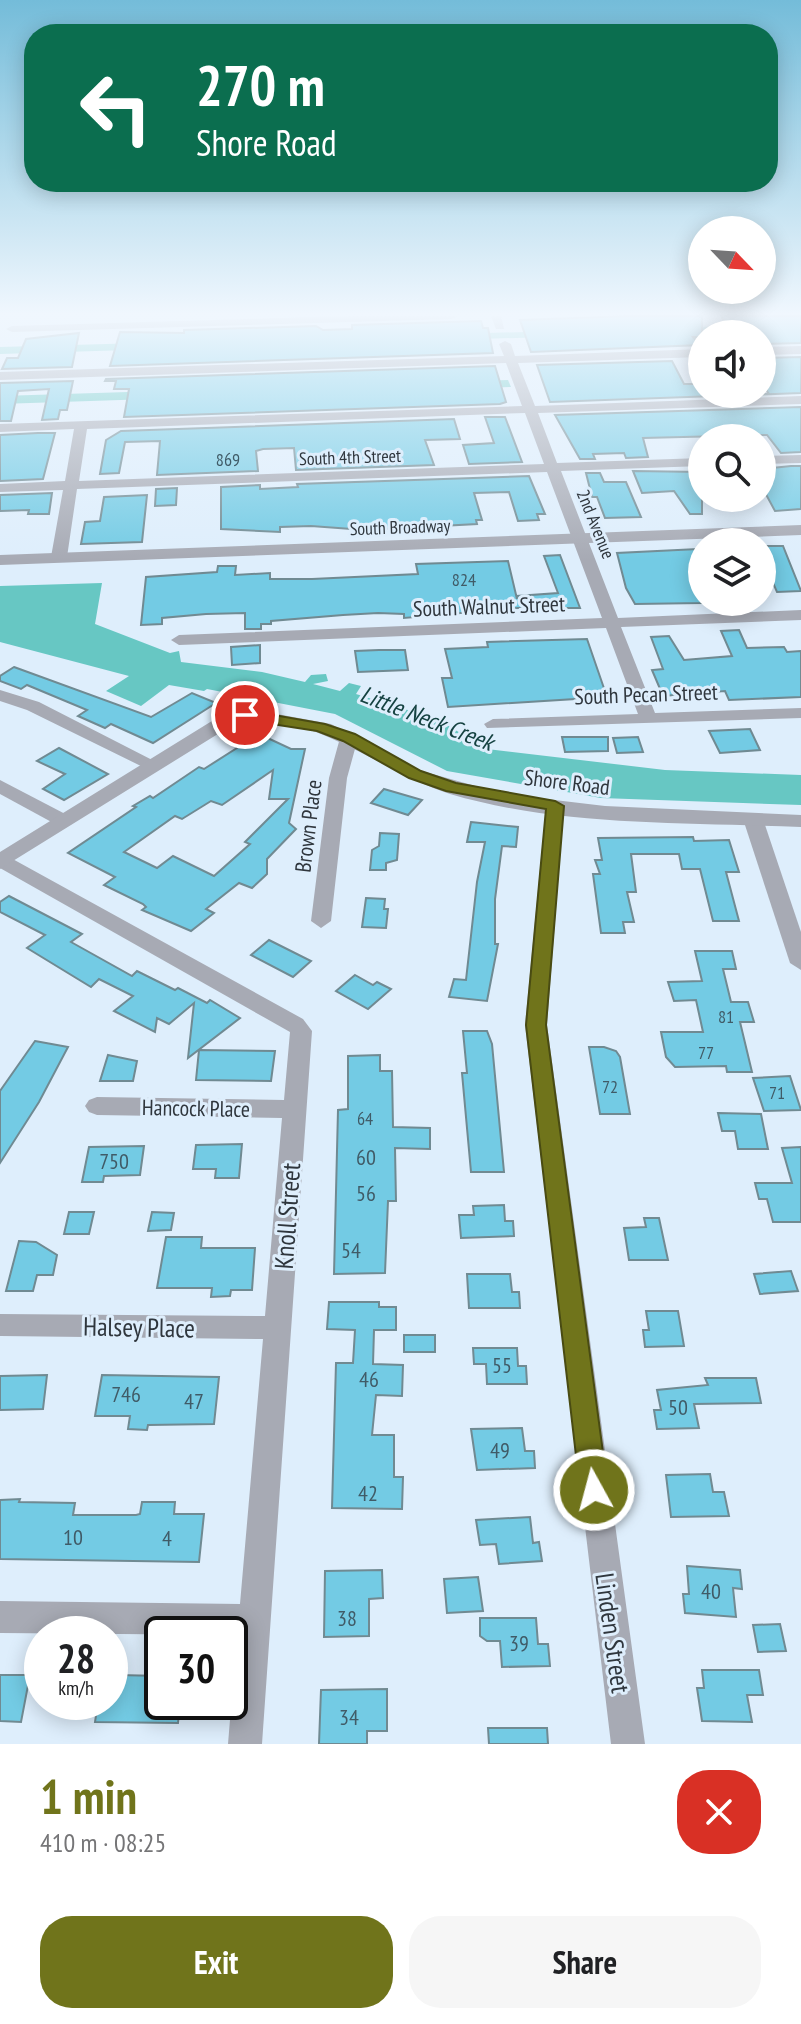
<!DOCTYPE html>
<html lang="en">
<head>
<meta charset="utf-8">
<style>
	body { margin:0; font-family:"PT Sans Narrow",sans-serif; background:#f6f6f6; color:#202124; height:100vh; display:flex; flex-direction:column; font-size:30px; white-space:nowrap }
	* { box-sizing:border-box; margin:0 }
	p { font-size:26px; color:#757577 }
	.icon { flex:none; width:44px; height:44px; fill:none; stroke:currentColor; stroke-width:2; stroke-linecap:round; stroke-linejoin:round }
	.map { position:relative; height:1744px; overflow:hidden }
	.sheet { display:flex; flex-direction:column; background:#fff; flex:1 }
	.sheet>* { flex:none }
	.hud { position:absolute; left:24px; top:24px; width:754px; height:168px; border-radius:32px; box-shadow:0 4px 20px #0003; background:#0b6e4f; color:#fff; overflow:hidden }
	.needle { width:52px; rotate:115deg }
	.controls { position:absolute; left:688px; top:216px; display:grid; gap:16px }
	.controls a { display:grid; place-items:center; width:88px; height:88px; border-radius:50%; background:#fff; box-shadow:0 4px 20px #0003; font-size:40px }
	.speed { position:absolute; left:24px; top:1616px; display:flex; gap:16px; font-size:40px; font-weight:700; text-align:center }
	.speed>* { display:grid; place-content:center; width:104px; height:104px; border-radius:50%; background:#fff; box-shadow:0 4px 20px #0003; line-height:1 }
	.speed small { font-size:20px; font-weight:400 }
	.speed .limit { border:4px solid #111; border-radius:12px; background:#fff; color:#111 }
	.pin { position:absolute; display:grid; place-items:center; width:68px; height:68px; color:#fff; margin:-34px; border:4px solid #fff; border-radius:50%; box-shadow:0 2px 8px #0007 }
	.me { position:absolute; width:88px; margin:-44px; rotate:353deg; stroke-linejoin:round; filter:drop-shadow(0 0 6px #0008) }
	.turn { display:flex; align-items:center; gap:28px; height:168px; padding:0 40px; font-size:36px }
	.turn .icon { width:104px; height:104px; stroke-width:2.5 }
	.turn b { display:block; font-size:56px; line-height:68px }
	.round { display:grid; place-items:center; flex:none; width:84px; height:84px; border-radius:32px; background:#f6f6f6 }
	.summary { display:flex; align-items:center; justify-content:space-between; height:136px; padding:0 40px }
	h1 { font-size:48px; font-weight:700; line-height:60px; color:#70741b }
	.cta { display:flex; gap:16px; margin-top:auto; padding:16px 40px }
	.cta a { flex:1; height:92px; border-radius:32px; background:#70741b; color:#fff; font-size:32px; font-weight:700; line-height:92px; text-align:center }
	.cta a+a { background:#f6f6f6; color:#202124 }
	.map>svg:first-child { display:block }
	.water { fill:#67c7c3 }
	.building { fill:#73cbe4; stroke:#708a92; stroke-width:2; fill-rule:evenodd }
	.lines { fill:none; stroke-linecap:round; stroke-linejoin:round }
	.minor { fill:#a7aab4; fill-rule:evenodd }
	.tertiary { fill:#a7aab4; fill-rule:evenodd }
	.route { fill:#70741b; stroke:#494b12; stroke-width:2 }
	.labels { text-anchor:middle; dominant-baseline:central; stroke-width:6; stroke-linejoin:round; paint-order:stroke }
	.far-street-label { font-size:18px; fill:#2f363d; stroke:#deeefc }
	.number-label { font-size:18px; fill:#405b67 }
	.street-label { font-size:22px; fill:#2f363d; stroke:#deeefc }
	.near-number-label { font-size:22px; fill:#405b67 }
	.water-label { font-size:24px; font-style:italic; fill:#154241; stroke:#deeefc }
	.near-street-label { font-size:26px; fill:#2f363d; stroke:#deeefc }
</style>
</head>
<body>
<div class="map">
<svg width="801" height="1744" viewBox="0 0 801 1744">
	<rect width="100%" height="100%" fill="#deeefc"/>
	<!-- water -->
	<g class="water">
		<path d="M801,324V329L0,354V347Z"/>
		<path d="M508,380L511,387L0,404V396Z"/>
		<path d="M102,583L95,624L170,653L179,651L181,662L262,672L305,682L311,675L326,674L328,681L313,684L340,691L349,683L361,686L356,694L437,719L487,749L665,770L801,775V805L601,798L447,771L335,714L207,689L204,691L169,685L141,706L106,691L129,676L0,642V586Z"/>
	</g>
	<!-- building -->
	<g class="building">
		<path d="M629,316H702V337H693L700,345L531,352L520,320Z"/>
		<path d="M721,316H801V343L762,344V334H733Z"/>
		<path d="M481,321L483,328H488L493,353L110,366L120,332L184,333V330L316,326L323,330L352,329V325Z"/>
		<path d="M79,333L72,367L2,369L7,358H18L26,339Z"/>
		<path d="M801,357V393L550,402L537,365L672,361L684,384H702V394H769L762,384V358Z"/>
		<path d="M495,366L506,402L500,404L124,417L129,389H114L116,381H105L106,379Z"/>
		<path d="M73,381L67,410H60L58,419L42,420L49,389L18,391L11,421H0V383Z"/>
		<path d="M801,407V452L781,453L767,435L643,438L648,457L626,458L624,453L593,454L595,459H580L555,415Z"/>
		<path d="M485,417H505L522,462L469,464L463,445L494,443Z"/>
		<path d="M454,419L460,439L425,440L434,465L296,470L294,448L263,449L256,451L258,471L157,475L160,441L125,442L119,473L100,474L106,440L121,431Z"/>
		<path d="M38,433H55L43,479L0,481V435Z"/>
		<path d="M791,466H801V509L775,511L762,487V469Z"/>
		<path d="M633,471L702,472V514H690L674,491L642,493Z"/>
		<path d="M586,473H600L604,482H626L641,517L605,518L597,497H592Z"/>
		<path d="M529,476L545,514H537L539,520L518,521L509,492L474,493L482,520H476L477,524L365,530L311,526L280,527V532L221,529V487L260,485V489L298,487L297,484Z"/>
		<path d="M177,488L176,505L155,506L156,489Z"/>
		<path d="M52,493L49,514H28L29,510L0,511V495Z"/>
		<path d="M147,495L142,542L81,544L85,522L100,521L104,497Z"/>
		<path d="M762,546H783L801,591L777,592L762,558Z"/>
		<path d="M698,549L702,556V603L635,604L626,588L617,553Z"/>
		<path d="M560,555L580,608H518L404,618V614L378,613L343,615L271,621V624H261V629H245V613L206,614L162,618V624L141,625L146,577L217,572L218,566H236L235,575L270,573V579H312L418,574L416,564L508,561L517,599V596L558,593L544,556Z"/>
		<path d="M739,630L747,648L784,647L787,652L801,651V697L729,700L725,691L663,696L652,670L663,669L651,637L669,636L684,660L732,656L721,631Z"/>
		<path d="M587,639L607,697L448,707L442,678H452L445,649L488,647L487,642Z"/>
		<path d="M260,645V663L232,665L231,647Z"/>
		<path d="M379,650H405L408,670L358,672L355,651Z"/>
		<path d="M14,667L151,717L192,693L216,703L153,743L111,724L105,728L78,716L87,710L27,685L21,689L0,681V676Z"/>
		<path d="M750,729L760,750L720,753L709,731Z"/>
		<path d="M259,734L291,749H305L289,823L296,829L267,859V874L252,888L239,883L206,909L214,913L191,931L142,910L146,907L143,904L104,885L115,877L68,853L136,807L133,806L150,796L153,798L199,767L204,769ZM273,770L269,799H288L245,842L250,844L214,876L173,856L157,868L124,852L175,816L182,819L211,801L222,805Z"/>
		<path d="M562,737H608V751L565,752Z"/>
		<path d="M638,737L643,752L617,753L613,738Z"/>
		<path d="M59,748L108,774L64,800L43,789L65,774L37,761Z"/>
		<path d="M384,789L422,800L408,815L371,803Z"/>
		<path d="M471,822L518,827L516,847L502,846L495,899V944H498L487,1001L449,997L454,979L466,980L477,882L485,842H467Z"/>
		<path d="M380,833L399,834L397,860L386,863V870H370L372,850L379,846Z"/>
		<path d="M693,837L694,841L729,840L739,872H726L739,921H713L700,869H682L679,854H631L636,892H627L634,922H623L625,933H601L593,874H600L595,860H602L598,838Z"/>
		<path d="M9,896L82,934L71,942L132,976L137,971L175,990L178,988L207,1003L210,1000L240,1018L188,1058L194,1003L169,1024L157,1018L155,1032L114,1011L133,996L99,979L91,987L27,948L45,935L0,912V902Z"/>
		<path d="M366,898L385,899L384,909H388L386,928L362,927Z"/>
		<path d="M269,940L311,961L293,977L251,955Z"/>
		<path d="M695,951H732L736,969H723L731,1002H748L754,1022H740L752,1072H727L726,1066L675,1067L666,1057L661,1032H703L696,1000L674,1001L668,982L702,981Z"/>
		<path d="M355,975L373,985L377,982L391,989L368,1009L336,991Z"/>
		<path d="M463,1031H487L492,1044L504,1172H471L462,1073H467Z"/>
		<path d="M35,1041L68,1047L39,1102L0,1163V1091Z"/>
		<path d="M589,1047H604L616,1051L620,1057L630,1114H600Z"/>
		<path d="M199,1050L275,1051L271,1081L196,1080Z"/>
		<path d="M108,1055L137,1061L133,1081H100Z"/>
		<path d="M380,1055V1071H392L393,1127L430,1128V1149L395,1148L396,1201H388L385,1273L334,1274L338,1110L348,1109V1056Z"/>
		<path d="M790,1076L801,1110L764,1111L753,1078Z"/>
		<path d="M718,1113L761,1114L768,1149H738L735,1131H722Z"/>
		<path d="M242,1144L239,1178H215L216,1169H193L196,1145Z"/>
		<path d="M144,1146L140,1175L104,1176L103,1182H82L89,1147Z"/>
		<path d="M801,1147V1222H773L767,1199H759L755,1183H792L782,1148Z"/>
		<path d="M504,1205L505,1221H513L514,1236L461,1238L459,1215H474L473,1206Z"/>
		<path d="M69,1212H94L89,1234H64Z"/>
		<path d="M152,1212L174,1213L171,1230L148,1231Z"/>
		<path d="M644,1218H659L668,1260H629L624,1228L646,1227Z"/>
		<path d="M166,1237H202L201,1248H255L252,1290H231L230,1296L211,1297L212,1288H157Z"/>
		<path d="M19,1241L36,1242L57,1255L53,1275H37L33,1291H6Z"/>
		<path d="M791,1271L798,1291L760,1294L754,1274Z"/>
		<path d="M467,1274H510L512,1292H519L520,1308H469Z"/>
		<path d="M329,1302H379V1307H396V1330H374L373,1364L403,1365L402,1396L376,1395L372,1435H394V1477H403L402,1509L332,1508L336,1363H353L355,1330L327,1329Z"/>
		<path d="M646,1311H678L684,1346L645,1347L643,1330H649Z"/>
		<rect x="404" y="1335" width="31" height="17"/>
		<path d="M473,1348H517L518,1366H526L527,1384H487L486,1364H474Z"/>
		<path d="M47,1375L43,1409L0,1410V1376Z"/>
		<path d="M102,1375L219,1377L214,1424L148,1425L147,1430L128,1429L130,1416H95Z"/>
		<path d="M705,1378H756L761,1403L694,1404L699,1428L657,1429L654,1410H661L657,1390L708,1385Z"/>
		<path d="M522,1428L525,1451H534L535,1468L477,1470L471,1429Z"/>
		<path d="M710,1474L713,1492H724L729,1516L671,1517L666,1475Z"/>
		<path d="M20,1499L19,1502L75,1503L73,1515H136L140,1514L142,1502H175L174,1514H204L199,1562L0,1559V1500Z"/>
		<path d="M530,1517L533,1543L539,1542L542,1561L499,1564L496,1544L480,1545L476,1520Z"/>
		<path d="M687,1566L740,1570L742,1589L733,1588L736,1617L685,1613L683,1594H689Z"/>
		<path d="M382,1570L383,1598L369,1599V1636L324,1637L325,1571Z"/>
		<path d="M478,1577L483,1611L447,1613L444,1579Z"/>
		<path d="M480,1618H536L538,1644H548L550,1666L502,1667L500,1641H487L480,1636Z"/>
		<path d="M780,1624L786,1651L758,1652L753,1625Z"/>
		<path d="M702,1670H759L763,1695H747L752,1722L702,1721L697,1688H704Z"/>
		<path d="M0,1675H30L21,1722L0,1721Z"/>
		<path d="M117,1675L162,1676V1702H180L178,1723L95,1722L98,1702H110V1680H117Z"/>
		<path d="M387,1689V1731H367V1744H319L321,1690Z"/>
		<path d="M488,1728H547L548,1744H489Z"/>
	</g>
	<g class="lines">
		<!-- minor -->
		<g class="minor">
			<path d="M349,316H458L452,319L12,332L6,329L12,326Z"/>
			<path d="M491,316H501L504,329H496Z"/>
			<path d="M505,341L511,344L515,356L702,349V357L518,363L535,406L801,396V404L538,413L557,463L702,458V466L561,471L618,618L801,610V620L621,627L655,713L801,708V718L487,728L484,724L493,719L638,714L606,628L179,645L171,640L179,635L602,618L547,472L77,489L67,557L59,562L51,557L63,490L0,492V484L65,481L74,429L0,432V424L522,406L506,363L0,380V372L504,356L499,344ZM525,413L544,464L79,481L87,429Z"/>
			<path d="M801,346V354L762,355V347Z"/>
			<path d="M801,455V463L762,464V456Z"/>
			<path d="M0,690L39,702L162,765L159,769H147L27,710L0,701Z"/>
			<path d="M349,733L358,738L347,778L331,921L321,928L311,921L329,778L340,738Z"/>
			<path d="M0,780L71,817L74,821L64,827L57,825L0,794Z"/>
			<path d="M555,800L564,806L547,1025L645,1744H611L525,1025L546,806Z"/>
			<path d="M753,813L763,819L801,932V970L790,963L743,819Z"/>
			<path d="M0,855L9,857L303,1019L312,1031L262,1744H228L237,1635L0,1633V1601L240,1604L263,1339L0,1336V1314L265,1316L282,1118L97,1115L89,1112L85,1106L89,1100L97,1097L284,1100L290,1032L0,868Z"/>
		</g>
		<!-- tertiary -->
		<g class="tertiary">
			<path d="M801,525V535L0,565V555Z"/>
			<path d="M255,710L331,724L422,771L504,794L605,806L801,815V827C685,822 562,827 450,794C382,773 307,705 234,724L0,869V852L220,716Z"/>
		</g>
	</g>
	<!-- sky -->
	<linearGradient id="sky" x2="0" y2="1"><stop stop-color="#74bcd9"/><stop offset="0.56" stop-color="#f0f7fe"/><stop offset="1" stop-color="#f0f7fe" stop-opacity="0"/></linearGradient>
	<rect width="801" height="560" fill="url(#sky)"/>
	<!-- route -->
	<path class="route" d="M245,710L325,724L355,734L421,771L456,783L555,801L564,806L546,1025L608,1490L604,1499L594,1503L584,1499L580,1490L526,1025L546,809L446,791L409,778L343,741L317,731L239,719L237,715Z"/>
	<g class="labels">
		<!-- far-street labels -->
		<g class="far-street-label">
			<text transform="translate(350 457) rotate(-2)">South 4th Street</text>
			<text transform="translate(596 524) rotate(68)">2nd Avenue</text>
			<text transform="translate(400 527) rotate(-2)">South Broadway</text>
		</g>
		<!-- number labels -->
		<g class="number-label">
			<text x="228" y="459">869</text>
			<text x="464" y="579">824</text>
			<text x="726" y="1016">81</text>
			<text x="706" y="1052">77</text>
			<text x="610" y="1086">72</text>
			<text x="777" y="1092">71</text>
			<text x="365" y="1118">64</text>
		</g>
		<!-- street labels -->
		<g class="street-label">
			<text transform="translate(489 606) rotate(-2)">South Walnut Street</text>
			<text transform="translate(646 694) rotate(-2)">South Pecan Street</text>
			<text transform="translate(567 782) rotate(7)">Shore Road</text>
			<text transform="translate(308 826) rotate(-83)">Brown Place</text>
			<text transform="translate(196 1108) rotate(1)">Hancock Place</text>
		</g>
		<!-- near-number labels -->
		<g class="near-number-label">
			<text x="366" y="1157">60</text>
			<text x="114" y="1161">750</text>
			<text x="366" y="1193">56</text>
			<text x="351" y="1250">54</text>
			<text x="502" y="1365">55</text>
			<text x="369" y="1379">46</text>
			<text x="126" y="1394">746</text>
			<text x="194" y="1401">47</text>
			<text x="678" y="1407">50</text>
			<text x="500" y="1450">49</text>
			<text x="368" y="1493">42</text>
			<text x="73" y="1537">10</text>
			<text x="167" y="1538">4</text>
			<text x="711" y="1591">40</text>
			<text x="347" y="1618">38</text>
			<text x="519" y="1643">39</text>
			<text x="349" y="1717">34</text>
		</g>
		<!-- water labels -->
		<g class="water-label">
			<text transform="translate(427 718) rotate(21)">Little Neck Creek</text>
		</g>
		<!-- near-street labels -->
		<g class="near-street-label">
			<text transform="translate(287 1216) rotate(-86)">Knoll Street</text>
			<text transform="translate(139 1327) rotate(1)">Halsey Place</text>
			<text transform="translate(613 1633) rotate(82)">Linden Street</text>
		</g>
	</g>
</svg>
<div class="controls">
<a><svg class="needle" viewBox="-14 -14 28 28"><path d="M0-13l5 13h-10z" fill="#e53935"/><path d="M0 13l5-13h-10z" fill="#757577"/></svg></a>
<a><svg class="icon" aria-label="sound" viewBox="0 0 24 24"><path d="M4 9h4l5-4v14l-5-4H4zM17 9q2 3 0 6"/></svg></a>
<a><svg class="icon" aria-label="search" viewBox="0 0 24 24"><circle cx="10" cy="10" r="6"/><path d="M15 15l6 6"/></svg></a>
<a><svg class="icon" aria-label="layers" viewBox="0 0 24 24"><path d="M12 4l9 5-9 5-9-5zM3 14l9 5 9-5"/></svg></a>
</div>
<div class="speed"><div>28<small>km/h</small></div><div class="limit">30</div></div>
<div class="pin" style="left:245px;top:715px;background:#d93025"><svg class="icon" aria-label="arrive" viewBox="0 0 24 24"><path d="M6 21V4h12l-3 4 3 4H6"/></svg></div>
<svg class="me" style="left:594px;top:1490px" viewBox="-20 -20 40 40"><circle r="17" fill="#70741b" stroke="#fff" stroke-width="3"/><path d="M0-11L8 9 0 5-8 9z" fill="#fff"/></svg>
<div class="hud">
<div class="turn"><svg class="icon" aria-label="left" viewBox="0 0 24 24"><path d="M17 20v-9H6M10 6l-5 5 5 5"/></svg><div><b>270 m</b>Shore Road</div></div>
</div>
</div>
<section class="sheet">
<div class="summary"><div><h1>1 min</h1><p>410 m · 08:25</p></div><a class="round" style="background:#d93025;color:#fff"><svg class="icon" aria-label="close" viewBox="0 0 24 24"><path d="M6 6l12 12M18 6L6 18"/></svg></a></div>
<div class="cta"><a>Exit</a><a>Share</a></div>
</section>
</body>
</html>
